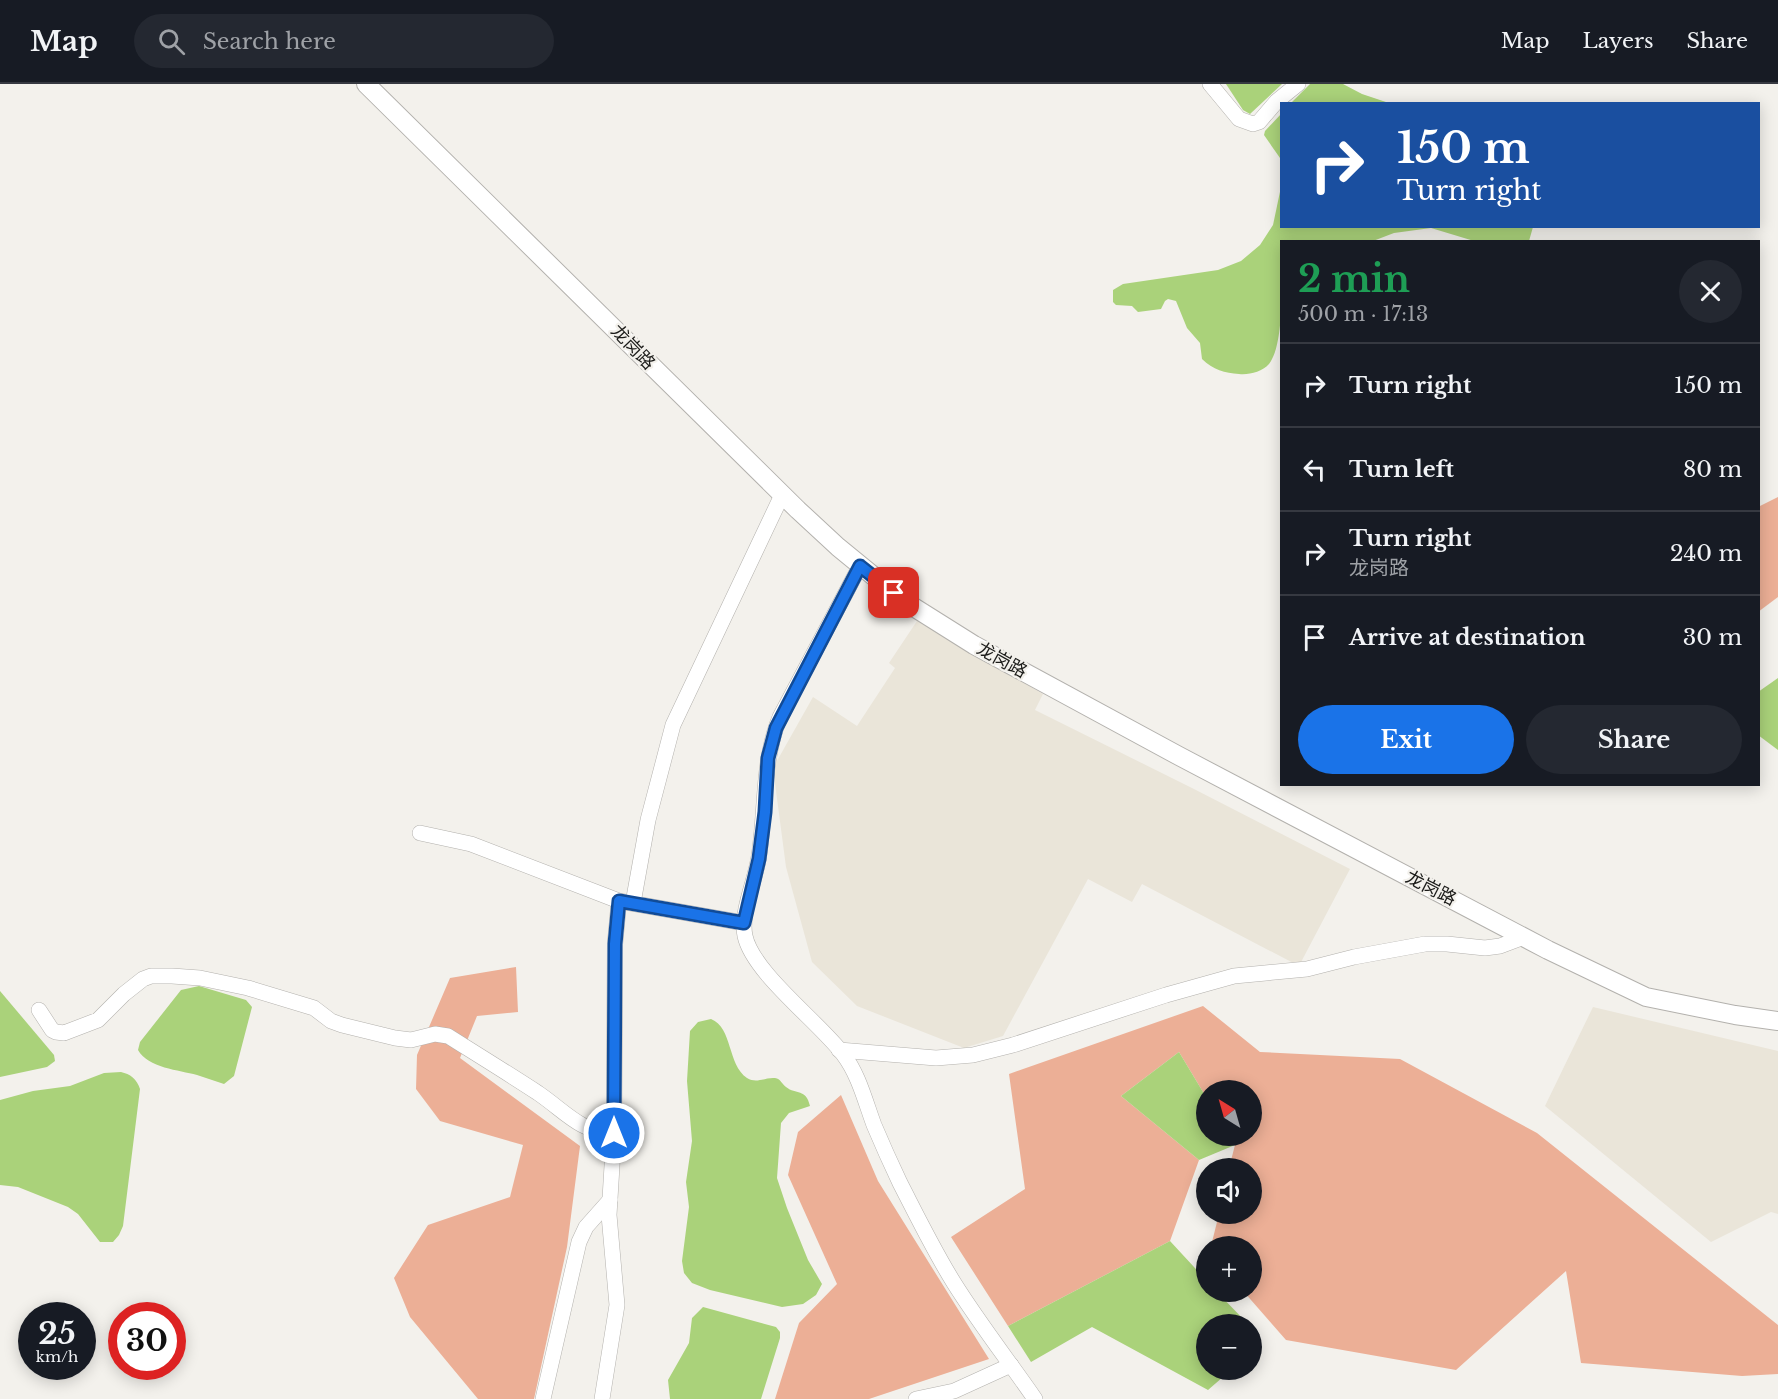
<!DOCTYPE html>
<html lang="en">
<head>
<meta charset="utf-8">
<style>
	body { margin:0; font-family:"Libre Baskerville","Noto Sans SC",serif; background:#242831; color:#f1f3f6; height:100vh; display:flex; flex-direction:column; font-size:22px; white-space:nowrap }
	* { box-sizing:border-box; margin:0 }
	p { font-size:20px; color:#9ea1a6 }
	.icon { flex:none; width:33px; height:33px; fill:none; stroke:currentColor; stroke-width:2; stroke-linecap:round; stroke-linejoin:round }
	.map { position:relative; flex:1; overflow:hidden }
	.drawer { position:absolute; left:1280px; top:156px; width:480px; height:546px; display:flex; flex-direction:column; background:#171b24; border-radius:0px; box-shadow:0 3px 15px #0003 }
	.drawer>* { flex:none }
	.guide { position:absolute; left:1280px; top:18px; width:480px; height:126px; border-radius:0px; box-shadow:0 3px 15px #0003; background:#1a4fa0; color:#fff; overflow:hidden }
	.needle { width:39px; rotate:323deg }
	.buttons { position:absolute; left:1196px; top:996px; display:grid; gap:12px }
	.buttons a { display:grid; place-items:center; width:66px; height:66px; border-radius:50%; background:#171b24; box-shadow:0 3px 15px #0003; font-size:30px }
	.speed { position:absolute; left:18px; top:1218px; display:flex; gap:12px; font-size:30px; font-weight:700; text-align:center }
	.speed>* { display:grid; place-content:center; width:78px; height:78px; border-radius:50%; background:#171b24; box-shadow:0 3px 15px #0003; line-height:1 }
	.speed small { font-size:15px; font-weight:400 }
	.speed .limit { border:9px solid #d22; background:#fff; color:#111 }
	.pin { position:absolute; display:grid; place-items:center; width:51px; height:51px; color:#fff; margin:-26px; border-radius:12px; box-shadow:0 3px 9px #0006 }
	.me { position:absolute; width:66px; margin:-33px; rotate:0deg; stroke-linejoin:round; filter:drop-shadow(0 0 4px #0008) }
	.turn { display:flex; align-items:center; gap:21px; height:126px; padding:0 18px; font-size:27px }
	.turn .icon { width:78px; height:78px; stroke-width:2.5 }
	.turn b { display:block; font-size:42px; line-height:51px }
	.round { display:grid; place-items:center; flex:none; width:63px; height:63px; border-radius:32px; background:#242831 }
	.headline { display:flex; align-items:center; justify-content:space-between; height:102px; padding:0 18px }
	h1 { font-size:36px; font-weight:800; line-height:45px; color:#1e9e55 }
	.cta { display:flex; gap:12px; margin-top:auto; padding:12px 18px }
	.cta a { flex:1; height:69px; border-radius:36px; background:#1a73e8; color:#fff; font-size:24px; font-weight:800; line-height:69px; text-align:center }
	.cta a+a { background:#242831; color:#f1f3f6 }
	ul { padding:0; list-style:none }
	li { display:flex; align-items:center; gap:18px; height:84px; padding:0 18px; border-top:2px solid #363941 }
	li div { flex:1 }
	li b { display:block; font-size:22px }
	li em { font-style:normal }
	header { display:flex; align-items:center; gap:36px; box-sizing:border-box; height:84px; padding:0 30px; background:#171b24; border-bottom:2px solid #363941 }
	header strong { font-size:28px }
	nav { display:flex; gap:33px; margin-inline-start:auto; font-size:21px }
	.search { width:420px; height:54px; background:#242831; display:flex; align-items:center; gap:15px; box-sizing:border-box; padding:0 21px; border-radius:33px; color:#9ea1a6; font-size:22px }
	.map>svg:first-child { display:block }
	.built { fill:#eae5d9 }
	.green { fill:#ecaf96 }
	.water { fill:#aad27a }
	.lines { fill:none; stroke-linecap:round; stroke-linejoin:round }
	.minor-casing { stroke:#b3b1ad; stroke-width:16 }
	.major-casing { stroke:#b3b1ad; stroke-width:20 }
	.minor { stroke:#fff; stroke-width:15 }
	.major { stroke:#fff; stroke-width:18 }
	.route-casing { stroke:#114b97; stroke-width:15 }
	.route { stroke:#1a73e8; stroke-width:10 }
	.labels { text-anchor:middle; dominant-baseline:central; stroke-width:4.5; stroke-linejoin:round; paint-order:stroke }
	.street-label { font-size:18px; fill:#1b1b19; stroke:#f3f1ec }
</style>
</head>
<body>
<header>
<strong>Map</strong>
<div class="search"><svg class="icon" aria-label="search" viewBox="0 0 24 24"><circle cx="10" cy="10" r="6"/><path d="M15 15l6 6"/></svg>Search here</div>
<nav><a>Map</a><a>Layers</a><a>Share</a></nav>
</header>
<div class="map">
<svg width="1778" height="1315" viewBox="0 0 1778 1315">
	<rect width="100%" height="100%" fill="#f3f1ec"/>
	<!-- built -->
	<g class="built">
		<path d="M917,537L1043,610L1035,626L1192,704L1350,785L1299,882L1142,800L1132,818L1088,795L1003,952L964,964L857,922L812,878L786,783L773,684L813,613L857,642L895,584L889,579Z"/>
		<path d="M1593,923L1778,967V1130L1771,1128L1711,1158L1545,1022Z"/>
	</g>
	<!-- green -->
	<g class="green">
		<path d="M1778,413V513L1758,528V423Z"/>
		<path d="M516,883L518,928L477,932L460,974L580,1062L567,1163L534,1315H478L410,1233L394,1194L428,1141L510,1113L523,1061L440,1037L416,1005L417,971L450,894Z"/>
		<path d="M1203,922L1260,968L1400,975L1537,1049L1778,1241V1290L1742,1292L1581,1279L1566,1187L1456,1286L1286,1256L1244,1208H1251V1162H1211L1219,1130H1251V1084H1229L1235,1061L1229,1052H1251V1006H1206V1013L1179,968L1121,1012L1199,1076L1170,1157L1008,1242L951,1153L1025,1105L1009,990Z"/>
		<path d="M841,1011L878,1097L989,1275L869,1315H775L799,1239L837,1200L788,1091L798,1048Z"/>
	</g>
	<!-- water -->
	<g class="water">
		<path d="M1226,0H1282L1250,30L1243,26Z"/>
		<path d="M1310,0H1343L1362,10L1389,19H1291Z"/>
		<path d="M1281,30V142L1533,143L1529,157H1474L1431,144L1394,149L1373,157L1281,158C1281,185 1286,259 1269,280C1262,288 1249,291 1239,290C1225,289 1213,286 1202,275L1200,259L1187,244L1176,217L1168,215L1165,217L1161,225L1138,228L1132,222L1116,221L1113,218V206L1123,200L1218,186L1241,177L1260,161L1273,141L1281,103L1280,74L1264,51L1265,47Z"/>
		<path d="M1778,594V666L1758,651V608Z"/>
		<path d="M199,902L246,916L252,923L234,992L224,1000C215,997 206,994 197,991C179,986 148,984 138,966L140,958L181,906Z"/>
		<path d="M0,907L54,971L55,977L47,983L0,993Z"/>
		<path d="M711,935C733,944 727,980 747,994C757,1000 765,993 775,994C781,995 781,999 786,1003C796,1011 806,1004 810,1022L789,1029L781,1039L777,1094L787,1124L808,1176L822,1200L816,1211L803,1220L782,1223L710,1206L692,1199L684,1189L682,1177L689,1123L686,1098L692,1057L687,997L690,947L698,938Z"/>
		<path d="M1179,968L1206,1013V1052H1229L1235,1061L1199,1076L1121,1012Z"/>
		<path d="M121,988C130,990 137,995 140,1005L123,1142L119,1151L113,1158H100L78,1130L68,1123L18,1103L0,1101V1016L33,1007L70,1002L104,989Z"/>
		<path d="M1170,1157L1206,1196V1208H1217L1248,1240H1206V1286H1231L1208,1306L1092,1243L1031,1278L1008,1242Z"/>
		<path d="M703,1223L776,1243L780,1248V1254L761,1315H670L668,1296L689,1259L692,1234Z"/>
	</g>
	<g class="lines">
		<defs>
			<g id="minor">
				<path d="M1210,0L1239,35L1253,40L1259,38L1277,17L1298,0"/>
				<path d="M860,482L780,633C762,676 766,726 759,772C756,795 740,829 745,852C753,889 819,938 843,970C859,991 865,1017 874,1041C882,1060 891,1080 900,1099C917,1132 934,1167 954,1199C979,1239 1008,1276 1035,1315"/>
				<path d="M420,749L471,760L619,817L744,839"/>
				<path d="M633,819L648,736L673,641L782,411"/>
				<path d="M39,926L52,946L56,948L64,949L98,936L124,910L143,895L151,892H172L200,894L248,904L314,924L331,937L342,941L395,954L411,956L435,950L448,952C478,971 509,990 538,1009C567,1029 578,1046 614,1051"/>
				<path d="M839,966L936,974L973,971L1013,961L1166,911L1234,892L1307,885L1354,873L1425,860H1447L1485,864L1500,862L1524,853"/>
				<path d="M543,1315L579,1158L586,1143L610,1116"/>
				<path d="M602,1315L617,1221L609,1131L614,1049L615,860L619,817"/>
				<path d="M916,1315L954,1307L1011,1281"/>
			</g>
			<path id="major" d="M366,0L798,426L838,463L904,517L974,561L1179,672L1548,866L1646,913L1735,931L1778,937"/>
		</defs>
		<!-- minor casing -->
		<use href="#minor" class="minor-casing"/>
		<!-- major casing -->
		<use href="#major" class="major-casing"/>
		<!-- minor -->
		<use href="#minor" class="minor"/>
		<!-- major -->
		<use href="#major" class="major"/>
	</g>
	<g class="lines">
		<defs>
			<path id="route" d="M614,1049L615,860L619,817L744,839L759,775L765,728L768,674L776,644L860,482L894,509"/>
		</defs>
		<!-- route casing -->
		<use href="#route" class="route-casing"/>
		<!-- route -->
		<use href="#route" class="route"/>
	</g>
	<g class="labels">
		<!-- street labels -->
		<g class="street-label">
			<text transform="translate(633 263) rotate(46)">龙岗路</text>
			<text transform="translate(1002 576) rotate(29)">龙岗路</text>
			<text transform="translate(1431 804) rotate(27)">龙岗路</text>
		</g>
	</g>
</svg>
<div class="buttons">
<a><svg class="needle" viewBox="-14 -14 28 28"><path d="M0-13l5 13h-10z" fill="#e53935"/><path d="M0 13l5-13h-10z" fill="#9ea1a6"/></svg></a>
<a><svg class="icon" aria-label="sound" viewBox="0 0 24 24"><path d="M4 9h4l5-4v14l-5-4H4zM17 9q2 3 0 6"/></svg></a>
<a>+</a>
<a>−</a>
</div>
<div class="speed"><div>25<small>km/h</small></div><div class="limit">30</div></div>
<div class="pin" style="left:894px;top:509px;background:#d93025"><svg class="icon" aria-label="arrive" viewBox="0 0 24 24"><path d="M6 21V4h12l-3 4 3 4H6"/></svg></div>
<svg class="me" style="left:614px;top:1049px" viewBox="-20 -20 40 40"><circle r="17" fill="#1a73e8" stroke="#fff" stroke-width="3"/><path d="M0-11L8 9 0 5-8 9z" fill="#fff"/></svg>
<div class="guide">
<div class="turn"><svg class="icon" aria-label="right" viewBox="0 0 24 24"><path d="M7 20v-9h11M14 6l5 5-5 5"/></svg><div><b>150 m</b>Turn right</div></div>
</div>
<section class="drawer">
<div class="headline"><div><h1>2 min</h1><p>500 m · 17:13</p></div><a class="round"><svg class="icon" aria-label="close" viewBox="0 0 24 24"><path d="M6 6l12 12M18 6L6 18"/></svg></a></div>
<ul>
<li><svg class="icon" aria-label="right" viewBox="0 0 24 24"><path d="M7 20v-9h11M14 6l5 5-5 5"/></svg><div><b>Turn right</b></div><em>150 m</em></li>
<li><svg class="icon" aria-label="left" viewBox="0 0 24 24"><path d="M17 20v-9H6M10 6l-5 5 5 5"/></svg><div><b>Turn left</b></div><em>80 m</em></li>
<li><svg class="icon" aria-label="right" viewBox="0 0 24 24"><path d="M7 20v-9h11M14 6l5 5-5 5"/></svg><div><b>Turn right</b><p>龙岗路</p></div><em>240 m</em></li>
<li><svg class="icon" aria-label="arrive" viewBox="0 0 24 24"><path d="M6 21V4h12l-3 4 3 4H6"/></svg><div><b>Arrive at destination</b></div><em>30 m</em></li>
</ul>
<div class="cta"><a>Exit</a><a>Share</a></div>
</section>
</div>
</body>
</html>
